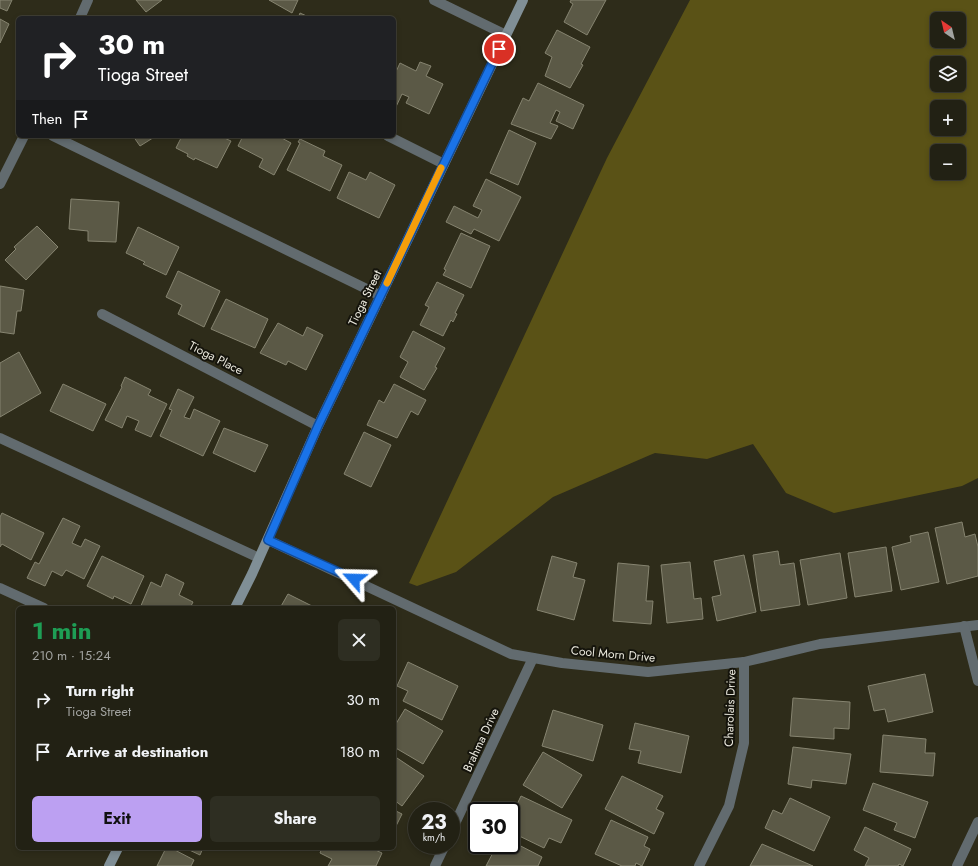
<!DOCTYPE html>
<html lang="en">
<head>
<meta charset="utf-8">
<style>
	body { margin:0; font-family:Jost,sans-serif; background:#2e2e22; color:#f1f3f6; height:100vh; display:flex; flex-direction:column; font-size:15px; white-space:nowrap }
	* { box-sizing:border-box; margin:0 }
	p { font-size:13px; color:#a2a3a0 }
	.icon { flex:none; width:22px; height:22px; fill:none; stroke:currentColor; stroke-width:2; stroke-linecap:round; stroke-linejoin:round }
	.map { position:relative; flex:1; overflow:hidden }
	.details { position:absolute; left:16px; top:606px; width:380px; height:244px; display:flex; flex-direction:column; background:#222114; border-radius:6px; box-shadow:0 2px 6px #0003,0 0 0 1px #3f3e34 }
	.details>* { flex:none }
	.hud { position:absolute; left:16px; top:16px; width:380px; height:122px; border-radius:6px; box-shadow:0 2px 6px #0003,0 0 0 1px #3f3e34; background:#202124; color:#fff; overflow:hidden }
	.needle { width:26px; rotate:325deg }
	.buttons { position:absolute; left:930px; top:12px; display:grid; gap:8px }
	.buttons a { display:grid; place-items:center; width:36px; height:36px; border-radius:6px; background:#222114; box-shadow:0 2px 6px #0003,0 0 0 1px #3f3e34; font-size:20px }
	.speed { position:absolute; left:408px; top:802px; display:flex; gap:8px; font-size:20px; font-weight:700; text-align:center }
	.speed>* { display:grid; place-content:center; width:52px; height:52px; border-radius:50%; background:#222114; box-shadow:0 2px 6px #0003,0 0 0 1px #3f3e34; line-height:1 }
	.speed small { font-size:10px; font-weight:400 }
	.speed .limit { border:2px solid #111; border-radius:6px; background:#fff; color:#111 }
	.pin { position:absolute; display:grid; place-items:center; width:34px; height:34px; color:#fff; margin:-17px; border:2px solid #fff; border-radius:50%; box-shadow:0 1px 4px #0007 }
	.me { position:absolute; width:44px; margin:-22px; rotate:295deg; stroke-linejoin:round; filter:drop-shadow(0 0 3px #0008) }
	.turn { display:flex; align-items:center; gap:14px; height:84px; padding:0 16px; font-size:18px }
	.turn .icon { width:52px; height:52px; stroke-width:2.5 }
	.turn b { display:block; font-size:28px; line-height:34px }
	.then { display:flex; align-items:center; height:38px; padding:0 16px; background:#0003; gap:8px; font-size:15px }
	.round { display:grid; place-items:center; flex:none; width:42px; height:42px; border-radius:6px; background:#2e2e22 }
	.head { display:flex; align-items:center; justify-content:space-between; height:68px; padding:0 16px }
	h1 { font-size:24px; font-weight:700; line-height:30px; color:#1e9e55 }
	.button { display:flex; gap:8px; margin-top:auto; padding:8px 16px }
	.button a { flex:1; height:46px; border-radius:6px; background:#bca0f2; color:#111; font-size:16px; font-weight:700; line-height:46px; text-align:center }
	.button a+a { background:#2e2e22; color:#f1f3f6 }
	ul { padding:0; list-style:none }
	li { display:flex; align-items:center; gap:12px; height:52px; padding:0 16px }
	li div { flex:1 }
	li b { display:block; font-size:15px }
	li em { font-style:normal }
	.map>svg:first-child { display:block }
	.green { fill:#5a5216; fill-rule:evenodd }
	.building { fill:#5b5946; stroke:#868470 }
	.lines { fill:none; stroke-linecap:round; stroke-linejoin:round }
	.lane { stroke:#626b6f; stroke-width:10 }
	.street { stroke:#626b6f; stroke-width:10 }
	.secondary { stroke:#808f96; stroke-width:10 }
	.route-casing { stroke:#114b97; stroke-width:10 }
	.route { stroke:#1a73e8; stroke-width:7 }
	.slow { stroke:#f59e0b; stroke-width:7 }
	.labels { text-anchor:middle; dominant-baseline:central; stroke-width:4; stroke-linejoin:round; paint-order:stroke }
	.street-label { font-size:12px; fill:#eceadf; stroke:#15140c }
</style>
</head>
<body>
<div class="map">
<svg width="978" height="866" viewBox="0 0 978 866">
	<rect width="100%" height="100%" fill="#2e2c1a"/>
	<!-- green -->
	<path class="green" d="M690,0H978V478L962,486L834,513L786,493L753,444L707,459L655,453L650,455L553,497L456,572L417,586L409,583L607,158ZM937,19H959V41H937ZM937,63H959V85H937ZM937,107H959V129H937ZM937,151H959V173H937Z"/>
	<!-- building -->
	<g class="building">
		<path d="M0,0H12L7,11L0,8Z"/>
		<path d="M136,0H162L146,12Z"/>
		<path d="M269,0H298L292,13Z"/>
		<path d="M571,0H606L587,35L564,22L573,4L570,2Z"/>
		<path d="M300,13L311,18H298Z"/>
		<path d="M0,19L9,24L0,43Z"/>
		<path d="M557,30L590,47L581,64L583,65L570,88L545,76L552,57L545,53Z"/>
		<path d="M420,62L431,66L426,76L443,84L429,114L406,103L409,97L402,94L394,111V76L400,63L416,71Z"/>
		<path d="M538,83L584,105L573,129L556,121L560,112L556,110L550,123L558,126L551,139L511,124L523,98L529,101Z"/>
		<path d="M509,130L536,143L518,185L490,173Z"/>
		<path d="M133,136H156L140,146Z"/>
		<path d="M182,136H220L231,141L217,168L195,158L194,160L187,156L188,154L176,148Z"/>
		<path d="M243,136H278L291,143L274,175L259,167L263,159L238,146Z"/>
		<path d="M300,139L325,151L323,156L342,165L330,191L287,170L300,143L298,142Z"/>
		<path d="M349,172L366,180L370,172L395,185L379,218L337,198Z"/>
		<path d="M486,179L521,197L499,241L474,229L471,234L446,222L454,206L478,218L482,210L473,206Z"/>
		<path d="M71,199L119,202L116,242L88,241V231L69,229Z"/>
		<path d="M37,226L58,247L26,280L5,260L16,249L14,247Z"/>
		<path d="M138,227L179,247L166,275L143,264L145,262L126,253Z"/>
		<path d="M461,233L490,246L471,288L443,275L446,270L444,269Z"/>
		<path d="M178,271L220,291L204,327L178,314L182,305L166,297Z"/>
		<path d="M437,282L464,295L455,313L457,314L453,322L451,320L443,336L420,325L429,307L425,305Z"/>
		<path d="M0,286L24,290L21,311H17L14,334L0,332Z"/>
		<path d="M226,299L268,319L255,348L211,329Z"/>
		<path d="M278,323L303,336L307,327L323,335L306,370L288,361L286,365L260,353Z"/>
		<path d="M413,331L445,348L435,367L437,368L424,390L400,377L408,362L400,357Z"/>
		<path d="M19,352L41,393L0,417V363Z"/>
		<path d="M125,377L151,390L148,395L167,404L151,437L135,430L139,421L127,416L122,428L105,420L122,387L121,386Z"/>
		<path d="M63,384L106,404L93,431L50,411Z"/>
		<path d="M394,384L426,400L418,415L411,411L397,438L367,425L379,400L384,403Z"/>
		<path d="M178,389L194,397L184,417L190,419L194,409L220,421L203,456L160,436L172,410L169,409Z"/>
		<path d="M224,428L268,445L255,472L213,453Z"/>
		<path d="M364,432L391,445L371,487L344,474Z"/>
		<path d="M2,513L44,533L31,560L2,544L0,547V517Z"/>
		<path d="M63,518L80,526L72,543L81,547L85,539L100,546L84,579L66,570L62,576L52,571L45,586L27,578L35,562L39,564Z"/>
		<path d="M962,522L965,537L975,534L978,547V576L947,584L935,528Z"/>
		<path d="M928,532L939,582L901,590L892,547L911,542L910,536Z"/>
		<path d="M886,547L892,591L855,597L848,553Z"/>
		<path d="M778,551L780,565L794,563L800,605L761,611L753,555Z"/>
		<path d="M840,553L847,598L808,605L800,560Z"/>
		<path d="M744,555L756,612L717,621L712,597L721,595L714,561Z"/>
		<path d="M102,556L144,576L131,604L114,596L113,599L87,586Z"/>
		<path d="M552,556L577,563L573,577L585,580L574,620L537,610Z"/>
		<path d="M690,562L694,599L701,598L703,619L667,623L661,565Z"/>
		<path d="M618,563L649,566L646,601H653L651,624L613,621Z"/>
		<path d="M166,574L184,583L179,595L193,602L190,608H140L151,582L161,587Z"/>
		<path d="M288,594L316,608H280Z"/>
		<path d="M408,662L458,686L442,720L403,701L408,691L397,686Z"/>
		<path d="M925,674L933,712L888,722L885,709L874,711L868,686Z"/>
		<path d="M793,698L850,702L849,729L834,728V739L790,736Z"/>
		<path d="M405,709L443,731L423,764L394,747V727Z"/>
		<path d="M553,710L603,725L593,761L542,746Z"/>
		<path d="M635,723L689,736L681,773L638,763L641,751L629,749Z"/>
		<path d="M883,735L926,739L925,753H935L933,776L880,772Z"/>
		<path d="M793,747L851,754L846,784L812,780L811,788L788,784Z"/>
		<path d="M543,752L582,775L562,808L523,785Z"/>
		<path d="M394,756L424,776L402,806L394,800Z"/>
		<path d="M622,776L663,796L656,809L664,813L654,834L605,809Z"/>
		<path d="M873,783L928,802L915,838L894,830L897,823L863,810Z"/>
		<path d="M521,796L572,820L561,843L549,838L544,848L511,832V817Z"/>
		<path d="M790,798L830,817L814,851L765,828L773,810L782,814Z"/>
		<path d="M394,810L402,814L394,830Z"/>
		<path d="M611,820L648,837L644,846L650,849L642,866L636,863L635,866H622L595,854Z"/>
		<path d="M865,827L911,849L903,866L899,864L898,866H865L869,858L854,850Z"/>
		<path d="M511,841L542,857L538,866H486L497,845H511Z"/>
		<path d="M762,844L813,866H750Z"/>
		<path d="M166,848H171L194,860L191,866H157Z"/>
		<path d="M185,848H203L200,855Z"/>
		<path d="M322,848H371L382,853L376,866H328L332,859L320,853Z"/>
	</g>
	<g class="lines">
		<!-- lane -->
		<g class="lane">
			<path d="M434,0L506,35"/>
			<path d="M80,18L88,0"/>
			<path d="M53,136L381,296"/>
			<path d="M0,184L24,136"/>
			<path d="M0,438L259,558"/>
		</g>
		<!-- street -->
		<g class="street">
			<path d="M388,136L444,164"/>
			<path d="M102,314L318,426"/>
			<path d="M268,540L511,654L562,663L648,672L744,662L820,644L978,625"/>
			<path d="M0,588L44,608"/>
			<path d="M964,626L978,681"/>
			<path d="M451,832L533,658"/>
			<path d="M435,866L445,845"/>
			<path d="M699,866L729,806L744,743V662"/>
			<path d="M957,866L978,822"/>
		</g>
		<!-- secondary -->
		<g class="secondary">
			<path d="M235,608L252,574L318,426L523,0"/>
			<path d="M109,866L118,848"/>
		</g>
	</g>
	<g class="lines">
		<defs>
			<path id="route" d="M354,579L268,540L318,426L499,49"/>
		</defs>
		<!-- route casing -->
		<use href="#route" class="route-casing"/>
		<!-- route -->
		<use href="#route" class="route"/>
		<!-- slow -->
		<path class="slow" d="M387,283L441,168"/>
	</g>
	<g class="labels">
		<!-- street labels -->
		<g class="street-label">
			<text transform="translate(365 298) rotate(-64)">Tioga Street</text>
			<text transform="translate(216 358) rotate(27)">Tioga Place</text>
			<text transform="translate(613 654) rotate(5)">Cool Morn Drive</text>
			<text transform="translate(730 708) rotate(-88)">Charolais Drive</text>
			<text transform="translate(481 740) rotate(-65)">Brahma Drive</text>
		</g>
	</g>
</svg>
<div class="buttons">
<a><svg class="needle" viewBox="-14 -14 28 28"><path d="M0-13l5 13h-10z" fill="#e53935"/><path d="M0 13l5-13h-10z" fill="#a2a3a0"/></svg></a>
<a><svg class="icon" aria-label="layers" viewBox="0 0 24 24"><path d="M12 4l9 5-9 5-9-5zM3 14l9 5 9-5"/></svg></a>
<a>+</a>
<a>−</a>
</div>
<div class="speed"><div>23<small>km/h</small></div><div class="limit">30</div></div>
<div class="pin" style="left:499px;top:49px;background:#d93025"><svg class="icon" aria-label="arrive" viewBox="0 0 24 24"><path d="M6 21V4h12l-3 4 3 4H6"/></svg></div>
<svg class="me" style="left:354px;top:579px" viewBox="-20 -20 40 40"><path d="M0-17L14 15 0 8-14 15z" fill="#1a73e8" stroke="#fff" stroke-width="4"/></svg>
<div class="hud">
<div class="turn"><svg class="icon" aria-label="right" viewBox="0 0 24 24"><path d="M7 20v-9h11M14 6l5 5-5 5"/></svg><div><b>30 m</b>Tioga Street</div></div>
<div class="then">Then<svg class="icon" aria-label="arrive" viewBox="0 0 24 24"><path d="M6 21V4h12l-3 4 3 4H6"/></svg></div>
</div>
<section class="details">
<div class="head"><div><h1>1 min</h1><p>210 m · 15:24</p></div><a class="round"><svg class="icon" aria-label="close" viewBox="0 0 24 24"><path d="M6 6l12 12M18 6L6 18"/></svg></a></div>
<ul>
<li><svg class="icon" aria-label="right" viewBox="0 0 24 24"><path d="M7 20v-9h11M14 6l5 5-5 5"/></svg><div><b>Turn right</b><p>Tioga Street</p></div><em>30 m</em></li>
<li><svg class="icon" aria-label="arrive" viewBox="0 0 24 24"><path d="M6 21V4h12l-3 4 3 4H6"/></svg><div><b>Arrive at destination</b></div><em>180 m</em></li>
</ul>
<div class="button"><a>Exit</a><a>Share</a></div>
</section>
</div>
</body>
</html>
